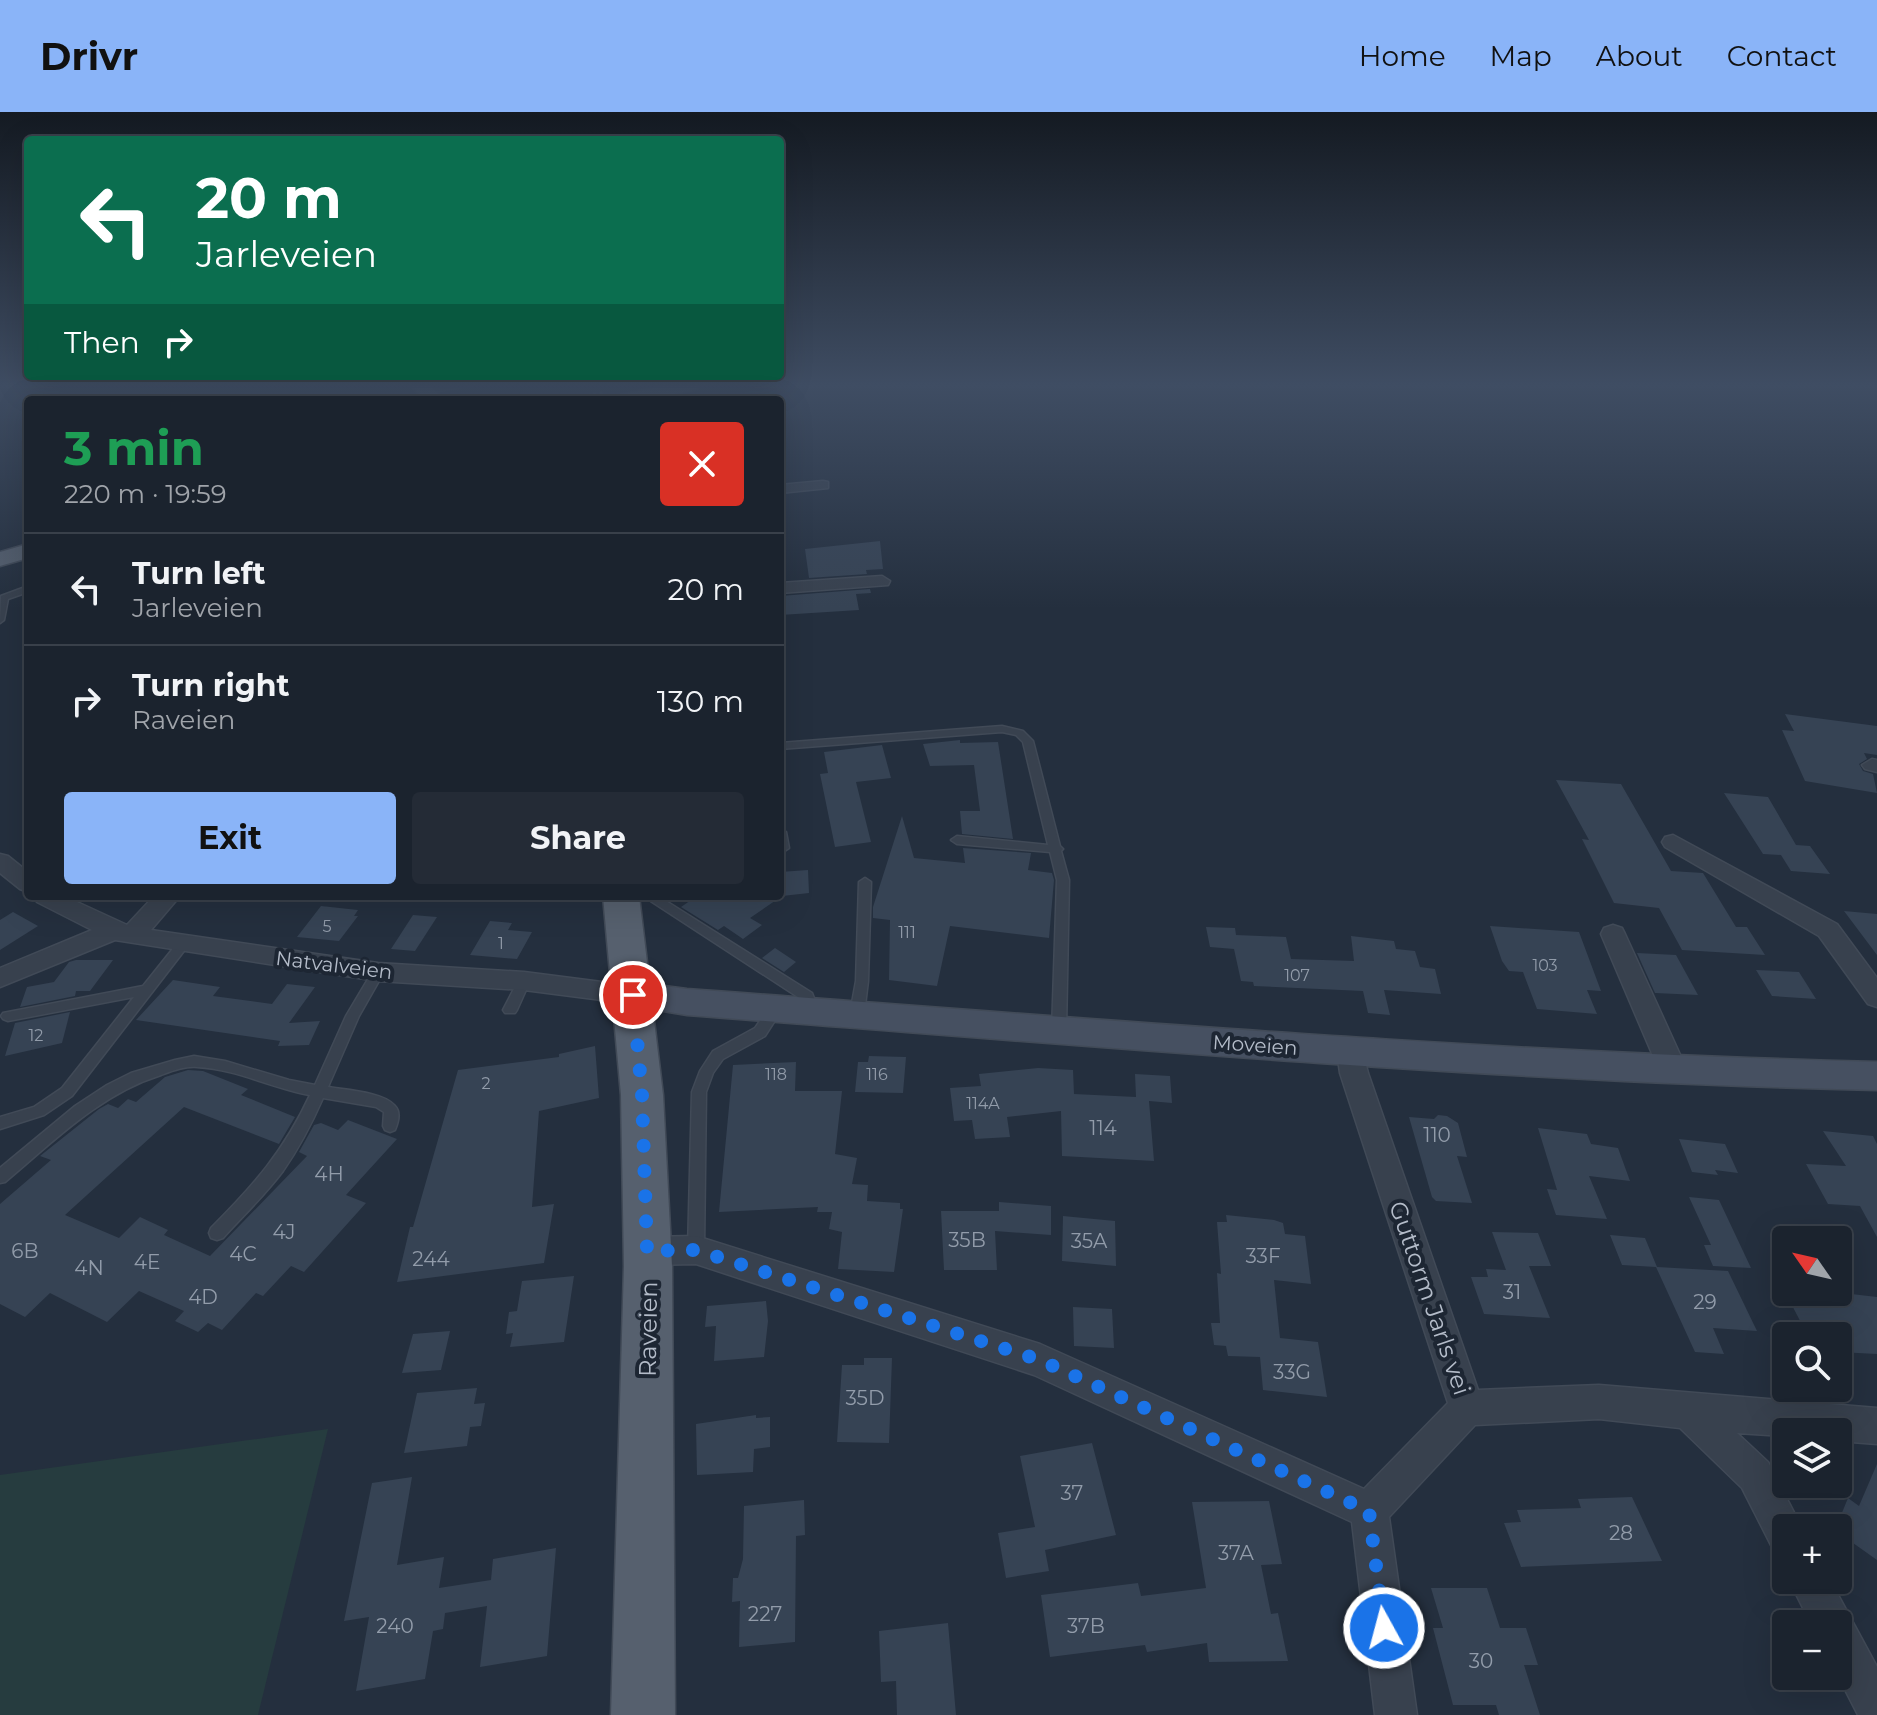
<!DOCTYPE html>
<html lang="en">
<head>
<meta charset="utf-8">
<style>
	body { margin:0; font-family:Montserrat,sans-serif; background:#242b36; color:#f1f3f6; height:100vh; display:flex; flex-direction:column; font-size:30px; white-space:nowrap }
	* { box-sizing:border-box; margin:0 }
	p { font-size:26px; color:#a0a4aa }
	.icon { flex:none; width:44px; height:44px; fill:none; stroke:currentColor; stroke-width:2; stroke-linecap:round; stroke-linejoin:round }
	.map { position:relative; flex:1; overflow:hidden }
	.side { position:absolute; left:24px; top:284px; width:760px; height:504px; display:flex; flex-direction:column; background:#1b232e; border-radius:8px; box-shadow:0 8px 32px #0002,0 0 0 2px #39404a }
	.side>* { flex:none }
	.guide { position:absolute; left:24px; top:24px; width:760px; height:244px; border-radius:8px; box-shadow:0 8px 32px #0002,0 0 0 2px #39404a; background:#0b6e4f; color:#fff; overflow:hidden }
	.needle { width:52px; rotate:304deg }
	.controls { position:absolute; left:1772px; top:1114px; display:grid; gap:16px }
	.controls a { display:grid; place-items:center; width:80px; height:80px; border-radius:8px; background:#1b232e; box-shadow:0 8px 32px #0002,0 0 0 2px #39404a; font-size:40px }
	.pin { position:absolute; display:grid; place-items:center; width:68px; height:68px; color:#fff; margin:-34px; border:4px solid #fff; border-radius:50%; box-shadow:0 2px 8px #0007 }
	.me { position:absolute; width:88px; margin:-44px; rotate:353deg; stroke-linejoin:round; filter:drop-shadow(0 0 6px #0008) }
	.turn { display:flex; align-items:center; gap:28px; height:168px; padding:0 40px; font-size:36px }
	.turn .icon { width:104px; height:104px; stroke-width:2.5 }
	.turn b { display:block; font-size:56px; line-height:68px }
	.then { display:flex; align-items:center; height:76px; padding:0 40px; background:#0003; gap:16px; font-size:30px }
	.round { display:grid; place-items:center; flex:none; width:84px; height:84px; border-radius:8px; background:#242b36 }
	.headline { display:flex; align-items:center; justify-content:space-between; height:136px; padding:0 40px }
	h1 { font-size:48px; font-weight:700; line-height:60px; color:#1e9e55 }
	.primary-button { display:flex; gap:16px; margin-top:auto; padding:16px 40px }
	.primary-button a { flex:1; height:92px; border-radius:8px; background:#8ab4f8; color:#111; font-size:32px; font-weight:700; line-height:92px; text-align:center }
	.primary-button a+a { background:#242b36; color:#f1f3f6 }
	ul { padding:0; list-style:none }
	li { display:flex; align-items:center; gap:24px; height:112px; padding:0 40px; border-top:2px solid #39404a }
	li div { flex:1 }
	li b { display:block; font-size:30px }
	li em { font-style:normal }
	header { display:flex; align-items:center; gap:48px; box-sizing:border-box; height:112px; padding:0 40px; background:#8ab4f8; color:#111 }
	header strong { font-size:38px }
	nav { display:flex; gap:44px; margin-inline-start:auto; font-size:28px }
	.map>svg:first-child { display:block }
	.green { fill:#263c3f }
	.building { fill:#364354 }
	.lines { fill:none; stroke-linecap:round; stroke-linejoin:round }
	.lane-casing { stroke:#414a57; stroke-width:3 }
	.street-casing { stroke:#414a57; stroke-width:3 }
	.secondary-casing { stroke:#414a57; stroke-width:3 }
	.primary-casing { stroke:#414a57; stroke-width:3 }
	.path { stroke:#3f5557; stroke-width:3; stroke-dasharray:3 3; stroke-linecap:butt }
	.lane { fill:#38414e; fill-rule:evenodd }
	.street { fill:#38414e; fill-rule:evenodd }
	.secondary { fill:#465061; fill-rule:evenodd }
	.primary { fill:#56606e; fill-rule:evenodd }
	.route { stroke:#1a73e8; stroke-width:14; stroke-dasharray:0 25.2 }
	.labels { text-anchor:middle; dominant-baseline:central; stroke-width:8; stroke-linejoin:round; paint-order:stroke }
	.number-label { font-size:16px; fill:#929caa }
	.street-label { font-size:20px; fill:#b4bcc9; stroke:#1d2633 }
	.near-number-label { font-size:20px; fill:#929caa }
	.near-street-label { font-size:24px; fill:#b4bcc9; stroke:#1d2633 }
</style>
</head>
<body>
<header>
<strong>Drivr</strong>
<nav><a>Home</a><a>Map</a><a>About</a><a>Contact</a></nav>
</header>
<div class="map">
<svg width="1877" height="1603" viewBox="0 0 1877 1603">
	<rect width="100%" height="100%" fill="#242f3e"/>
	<!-- green -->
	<path class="green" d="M328,1317L258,1603H0V1363Z"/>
	<!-- building -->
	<g class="building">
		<path d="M880,429L883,457L866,458L867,462L809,466L805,437Z"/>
		<path d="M870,477L871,481L856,482L859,498L780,503V484Z"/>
		<path d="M1785,602L1877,614V643L1864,641L1867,647L1859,652L1863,659L1873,662L1877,681L1805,669L1782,618L1794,619Z"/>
		<path d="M960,628V631L998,630L1013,727L962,722L960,699H980L974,653L930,654L923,632Z"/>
		<path d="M882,633L891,666L856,670L871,730L835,735L820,662L828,661L824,640Z"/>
		<path d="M1556,668L1621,672L1671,759L1703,761L1736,815H1747L1765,843L1682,838L1659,796L1614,791L1582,727L1589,728Z"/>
		<path d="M1724,681L1768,685L1796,733L1810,734L1830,762L1791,759L1781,743L1763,742Z"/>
		<path d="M902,704L914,746L965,751L963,736L1031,741L1028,758L1052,761L1054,768L1049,826L950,814L937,874L889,868L890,808L873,806V795Z"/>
		<path d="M808,758L809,781L782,784L750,806L762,813L743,827L724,814L718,818L681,795L697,784H780V760Z"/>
		<path d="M321,794L358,798L354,804H358L339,829L297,825Z"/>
		<path d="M1844,799L1877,802V843Z"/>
		<path d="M13,800L38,814L0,838V808Z"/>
		<path d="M413,803L437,805L415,839L391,837Z"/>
		<path d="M490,809L512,811L508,818L532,820L517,847L470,843Z"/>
		<path d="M1490,814L1579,820L1601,879L1587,878L1597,902L1537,897L1523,860L1509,859L1502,849Z"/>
		<path d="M1206,815L1235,816L1236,823L1286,825L1291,847L1354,849L1351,824L1394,829L1396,837L1415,839L1420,855L1435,857L1441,882L1384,878L1390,903L1368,901L1363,879L1254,874L1253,870L1241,869L1234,837L1210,835Z"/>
		<path d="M775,836L796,850L784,860L762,846Z"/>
		<path d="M1637,841L1676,843L1698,883L1655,881Z"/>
		<path d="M76,848H113L90,879H76L75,884L20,895L27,875L54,870L69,850Z"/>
		<path d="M1756,858L1799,860L1816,887L1772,884Z"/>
		<path d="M173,868L220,875L213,884L272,892L287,872L315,875L289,911L320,909L309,933L278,934L280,929L136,908Z"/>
		<path d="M70,900L62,931L5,944L15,911Z"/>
		<path d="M595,934L599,986L539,999L532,1095L554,1092L544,1151L397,1170L410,1115H413L458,958L559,945V942Z"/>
		<path d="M869,944L906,945L903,981L855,980L858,950H868Z"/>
		<path d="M796,950L795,979H842L835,1042L857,1046L852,1072L868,1073L867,1089L900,1091V1097H903L894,1160L838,1157L842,1120L829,1117L832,1100H817L818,1095L719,1100L733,953Z"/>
		<path d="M1038,956L1073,958L1074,982L1136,985L1135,962L1170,964L1172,991L1149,989L1154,1049L1062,1044L1061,999L1007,1005L1010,1025L975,1027L972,1008L954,1009L950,976L981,974L979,962Z"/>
		<path d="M188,958L203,959L248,977L241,983L295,1005L279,1032L184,995L65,1103L119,1126L140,1105L168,1118L164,1123L210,1144L307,1044L299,1040L314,1013L321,1011L338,1018L348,1008L397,1027L346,1083L366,1091L304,1160L291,1154L263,1184L256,1181L222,1218L208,1211L198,1220L175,1209L184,1199L139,1179L107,1210L50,1181L25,1205L0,1192V1092L51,1048L40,1044L99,997L108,992L118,996L128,987L136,990L165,965Z"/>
		<path d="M1438,1003L1447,1004L1458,1011L1467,1045L1457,1044L1472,1091L1436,1089L1432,1085L1409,1005L1434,1007Z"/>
		<path d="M1538,1016L1587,1022L1591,1032L1618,1036L1630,1069L1589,1064L1607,1107L1556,1103L1547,1077L1557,1078Z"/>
		<path d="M1823,1019L1873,1024L1877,1032V1125L1860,1094L1828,1092L1806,1052L1846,1054Z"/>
		<path d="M1679,1027L1725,1032L1738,1061L1715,1058L1718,1063L1692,1060Z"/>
		<path d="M1689,1085L1719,1088L1751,1156L1713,1154L1704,1133H1711Z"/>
		<path d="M999,1090L1051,1094V1123L995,1119L997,1158H944L941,1099H999Z"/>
		<path d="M1226,1103L1274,1108L1283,1111L1285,1122L1305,1124L1311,1172L1274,1168L1280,1226L1318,1230L1327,1285L1263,1278L1260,1245L1228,1244L1226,1234L1214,1233L1211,1211H1220L1217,1161L1221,1162L1217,1110H1227Z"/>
		<path d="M1063,1104L1115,1109L1116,1154L1062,1149Z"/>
		<path d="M1492,1120L1538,1121L1551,1154H1529L1550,1206L1484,1202L1471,1165H1488L1486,1157L1506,1158Z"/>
		<path d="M1610,1123L1645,1126L1657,1155L1728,1159L1757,1219L1713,1216L1724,1242L1695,1240L1656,1155L1622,1153Z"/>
		<path d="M574,1164L564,1230L510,1235L513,1221L506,1222L509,1200L517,1199L522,1169Z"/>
		<path d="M1785,1180H1834L1877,1185V1242L1838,1240V1224H1808Z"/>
		<path d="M766,1189L768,1209L764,1245L714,1249L716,1214L705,1215L707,1194Z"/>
		<path d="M1073,1195L1112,1197L1114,1236L1074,1234Z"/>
		<path d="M450,1219L441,1258L402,1261L413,1222Z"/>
		<path d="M864,1246H892L889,1331L837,1330L842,1253H864Z"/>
		<path d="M477,1276L474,1292L485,1291L481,1314L470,1315L467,1334L404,1341L417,1281Z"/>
		<path d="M756,1303V1306L770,1305V1335L754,1337L753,1360L697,1363L696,1312Z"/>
		<path d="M1092,1331L1116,1423L1045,1438L1049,1459L1006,1466L998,1421L1035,1415L1020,1344Z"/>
		<path d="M1877,1352V1448L1846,1426L1850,1415L1839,1408L1848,1386L1859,1394Z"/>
		<path d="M412,1365L397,1453L444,1445L439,1476L491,1468L493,1447L556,1436L547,1544L480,1555L487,1494L445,1501L443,1517L433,1519L425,1567L356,1579L369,1505L344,1509L372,1371Z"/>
		<path d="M1632,1385L1662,1449L1521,1455L1504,1411L1521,1410L1517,1398L1581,1396L1578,1387Z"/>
		<path d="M804,1388L805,1423L796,1424L795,1530L739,1535L740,1489L732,1490L733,1466H738L743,1447L744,1394Z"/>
		<path d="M1269,1389L1282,1452L1261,1453L1271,1502L1278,1501L1288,1549L1209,1550L1207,1531L1147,1540L1145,1533L1050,1545L1041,1483L1138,1471L1141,1484L1206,1476L1192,1390Z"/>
		<path d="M1431,1476H1487L1500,1516H1526L1538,1553H1524L1540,1603H1499L1496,1593H1453L1433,1516H1443Z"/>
		<path d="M948,1511L956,1603H897L896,1569L881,1570L879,1519Z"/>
	</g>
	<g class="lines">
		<defs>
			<g id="lane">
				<path d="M462,273H475L425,281L422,279Z"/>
				<path d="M28,474V480L8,487L4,508L0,511L1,484Z"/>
				<path d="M1002,614L1023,619L1033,629L1060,734L1063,737L1061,739L1069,768L1066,919L1064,923H1054L1052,919L1057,768L1050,740L957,732L951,728L957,724L1048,733L1023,630L1016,623L1002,620L780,637V631Z"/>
				<path d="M780,717L786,720L789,736L783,740L780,739Z"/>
				<path d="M865,766L871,770L868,869L864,902L862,905H852L850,902L856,869L859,770Z"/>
				<path d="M643,784H658L812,881L819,899L817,902H807L801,887Z"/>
				<path d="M183,828L189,832L187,835L72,984L44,1003L0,1017V1005L34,995L62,976L134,885L8,909L3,907L1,904L3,901L143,874L179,829Z"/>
				<path d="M378,855L382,857L384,860L359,904L328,975C345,978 384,980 395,994C401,1000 398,1011 395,1018L390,1020L385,1018L383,1014L384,1000L376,995L323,986C312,1011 299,1036 283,1059C265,1083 243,1104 223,1126L217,1128L211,1126L209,1121L211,1116C254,1073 284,1039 310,983C272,976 236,957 197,955C185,954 172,959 161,963C100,982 54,1029 5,1070L0,1071V1056L75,994L107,973L131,961L175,948L194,944L225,949L289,968L315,973L346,904L374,857Z"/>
				<path d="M524,864L529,866L530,869L517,898L515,901H505L503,898L518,869L519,866Z"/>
				<path d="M776,891L781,893L783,896L765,924L723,947L713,961L706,980L704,1138L702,1143L696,1145L690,1143L688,1138L692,980L700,959L713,939L755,916L771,893Z"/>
			</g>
			<g id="street">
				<path d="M823,369L828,370V376L780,381V373Z"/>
				<path d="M882,464L890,469L888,473L780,481V471Z"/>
				<path d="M1872,647L1877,648V660L1865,657L1862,653Z"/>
				<path d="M1673,723L1837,812L1877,866V895L1868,892L1819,824L1665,735L1662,730L1665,725Z"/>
				<path d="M0,742L8,744L28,760V780L20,777L0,761Z"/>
				<path d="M33,784H64L127,813L154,784H180L151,818L378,851L524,860L633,874L642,876L646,883L642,890L633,892L524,878L378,869L115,828L0,875V856L92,818L37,790Z"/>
				<path d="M1613,813L1622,816L1625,822L1687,958L1683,966L1673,969L1663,966L1659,958L1601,822L1604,816Z"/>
				<path d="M1351,930L1361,933L1368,961L1478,1278L1599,1273L1877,1296V1332L1838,1329V1320H1786V1324L1737,1321L1768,1350L1802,1416H1786V1443L1773,1437L1742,1376L1680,1316L1599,1307L1475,1313L1389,1405L1417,1603H1375L1352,1410L1034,1263L696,1152L647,1153L636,1149L631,1139L636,1129L647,1125L696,1124L1040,1232L1364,1377L1448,1291L1340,961L1337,940L1341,933Z"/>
				<path d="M1789,1468H1830L1877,1555V1603H1858L1838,1564V1512H1811Z"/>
			</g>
			<path id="secondary" d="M633,870L687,877C1084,906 1479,940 1877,950V978C1479,969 1084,933 687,903L621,892L616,883L621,874Z"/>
			<g id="primary">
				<path d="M410,273H429L445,288H425Z"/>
				<path d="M668,273H700L697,277L647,288H613L615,284Z"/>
				<path d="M28,432V446L0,454V440Z"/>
				<path d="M603,784H639L663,983L672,1154L675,1603H611L624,1154L621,983Z"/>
			</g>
		</defs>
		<!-- lane casing -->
		<use href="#lane" class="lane-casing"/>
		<!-- street casing -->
		<use href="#street" class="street-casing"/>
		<!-- secondary casing -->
		<use href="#secondary" class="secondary-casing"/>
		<!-- primary casing -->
		<use href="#primary" class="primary-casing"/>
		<!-- path -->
		<path class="path" d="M564,288L605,280"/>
		<!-- lane -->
		<use href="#lane" class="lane"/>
		<!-- street -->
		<use href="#street" class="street"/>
		<!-- secondary -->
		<use href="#secondary" class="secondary"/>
		<!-- primary -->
		<use href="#primary" class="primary"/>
	</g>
	<!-- sky -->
	<linearGradient id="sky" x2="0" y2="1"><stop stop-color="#141a22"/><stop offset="0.55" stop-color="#3f4d63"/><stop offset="1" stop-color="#3f4d63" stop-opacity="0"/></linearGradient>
	<rect width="1877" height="497" fill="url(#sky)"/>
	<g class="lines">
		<!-- route -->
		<path class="route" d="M633,883L642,983L647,1139L696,1138L1040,1248L1369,1399L1384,1516"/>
	</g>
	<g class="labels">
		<!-- number labels -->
		<g class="number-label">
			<text x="327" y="814">5</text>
			<text x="907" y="820">111</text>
			<text x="501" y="831">1</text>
			<text x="1545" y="853">103</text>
			<text x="1297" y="863">107</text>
			<text x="36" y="923">12</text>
			<text x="776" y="962">118</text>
			<text x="877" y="962">116</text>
			<text x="486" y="971">2</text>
			<text x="983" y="991">114A</text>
		</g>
		<!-- street labels -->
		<g class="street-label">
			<text transform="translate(334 853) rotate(7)">Natvalveien</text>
			<text transform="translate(1255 933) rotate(4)">Moveien</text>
		</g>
		<!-- near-number labels -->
		<g class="near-number-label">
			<text x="1103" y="1016">114</text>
			<text x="1437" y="1023">110</text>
			<text x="329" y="1062">4H</text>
			<text x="284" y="1120">4J</text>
			<text x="967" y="1128">35B</text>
			<text x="1089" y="1129">35A</text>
			<text x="25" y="1139">6B</text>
			<text x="243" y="1142">4C</text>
			<text x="1263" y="1144">33F</text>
			<text x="431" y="1147">244</text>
			<text x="147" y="1150">4E</text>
			<text x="89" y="1156">4N</text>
			<text x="1512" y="1180">31</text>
			<text x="203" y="1185">4D</text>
			<text x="1705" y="1190">29</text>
			<text x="1292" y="1260">33G</text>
			<text x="865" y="1286">35D</text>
			<text x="1072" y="1381">37</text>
			<text x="1621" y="1421">28</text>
			<text x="1236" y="1441">37A</text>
			<text x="765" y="1502">227</text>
			<text x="395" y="1514">240</text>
			<text x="1086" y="1514">37B</text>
			<text x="1481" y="1549">30</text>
		</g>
		<!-- near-street labels -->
		<g class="near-street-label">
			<text transform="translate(1430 1186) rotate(71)">Guttorm Jarls vei</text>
			<text transform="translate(648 1217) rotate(-89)">Raveien</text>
		</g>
	</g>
</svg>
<div class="controls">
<a><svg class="needle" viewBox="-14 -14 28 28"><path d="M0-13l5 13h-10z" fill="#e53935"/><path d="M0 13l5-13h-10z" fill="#a0a4aa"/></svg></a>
<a><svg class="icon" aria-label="search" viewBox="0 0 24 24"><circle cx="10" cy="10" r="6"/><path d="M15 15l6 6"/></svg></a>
<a><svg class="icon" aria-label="layers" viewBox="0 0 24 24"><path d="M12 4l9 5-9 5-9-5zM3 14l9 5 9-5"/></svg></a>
<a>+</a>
<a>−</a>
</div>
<div class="pin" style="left:633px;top:883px;background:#d93025"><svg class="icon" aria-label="arrive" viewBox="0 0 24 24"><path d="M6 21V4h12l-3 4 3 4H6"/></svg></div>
<svg class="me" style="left:1384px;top:1516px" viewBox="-20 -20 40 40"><circle r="17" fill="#1a73e8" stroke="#fff" stroke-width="3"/><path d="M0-11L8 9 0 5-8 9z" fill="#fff"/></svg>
<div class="guide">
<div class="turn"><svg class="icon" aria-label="left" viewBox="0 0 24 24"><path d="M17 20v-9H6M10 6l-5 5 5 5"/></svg><div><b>20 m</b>Jarleveien</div></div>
<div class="then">Then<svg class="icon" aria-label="right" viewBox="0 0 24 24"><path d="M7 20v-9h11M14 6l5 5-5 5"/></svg></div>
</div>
<section class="side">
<div class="headline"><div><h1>3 min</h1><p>220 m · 19:59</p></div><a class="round" style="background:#d93025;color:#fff"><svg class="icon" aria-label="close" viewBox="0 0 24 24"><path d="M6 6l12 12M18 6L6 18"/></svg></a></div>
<ul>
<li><svg class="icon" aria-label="left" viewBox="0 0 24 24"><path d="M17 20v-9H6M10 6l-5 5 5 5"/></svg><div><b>Turn left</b><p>Jarleveien</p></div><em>20 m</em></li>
<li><svg class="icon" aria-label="right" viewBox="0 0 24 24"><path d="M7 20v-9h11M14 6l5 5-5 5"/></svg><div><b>Turn right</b><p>Raveien</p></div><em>130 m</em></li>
</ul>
<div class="primary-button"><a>Exit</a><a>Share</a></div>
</section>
</div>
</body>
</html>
